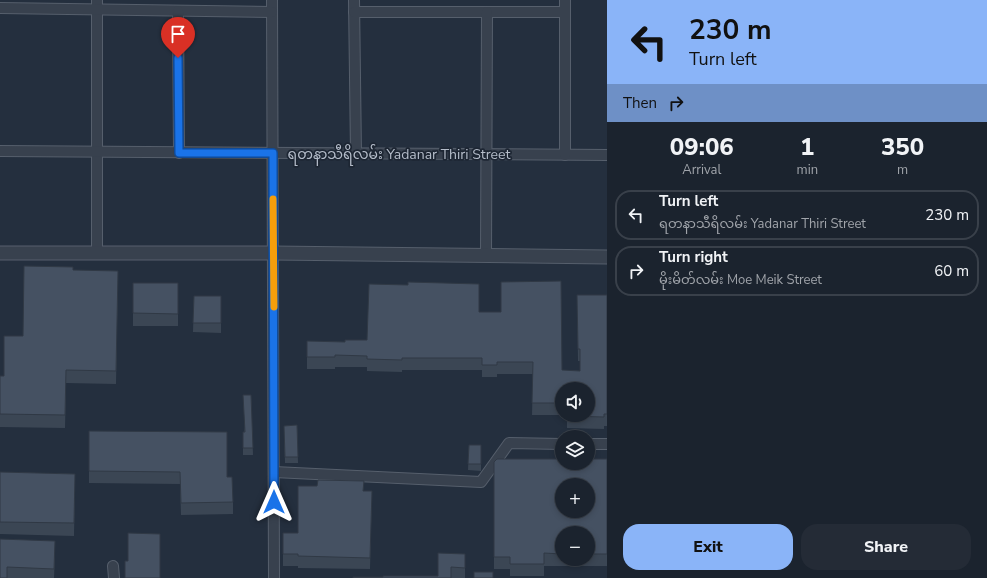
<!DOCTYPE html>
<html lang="en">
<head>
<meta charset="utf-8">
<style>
	body { margin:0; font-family:"Nunito Sans","Noto Sans Myanmar",sans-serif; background:#242b36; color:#f1f3f6; height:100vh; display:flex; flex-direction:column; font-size:15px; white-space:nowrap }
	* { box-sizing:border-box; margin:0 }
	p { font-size:13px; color:#a0a4aa }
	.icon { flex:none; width:22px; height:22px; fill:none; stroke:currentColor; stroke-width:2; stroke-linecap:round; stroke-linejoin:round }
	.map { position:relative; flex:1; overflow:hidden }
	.panel { display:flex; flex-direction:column; background:#1b232e; width:380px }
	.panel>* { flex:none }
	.banner { background:#8ab4f8; color:#111; overflow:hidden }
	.tools { position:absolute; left:555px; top:382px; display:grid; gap:8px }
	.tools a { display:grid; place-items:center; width:40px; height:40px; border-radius:50%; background:#1b232e; box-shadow:0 2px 6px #0003,0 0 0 1px #39404a; font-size:20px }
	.pin { position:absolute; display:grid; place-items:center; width:34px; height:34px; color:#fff; margin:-41px -17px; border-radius:50% 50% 50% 0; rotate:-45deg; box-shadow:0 0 4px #0007 }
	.pin .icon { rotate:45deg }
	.me { position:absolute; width:44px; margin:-22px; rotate:0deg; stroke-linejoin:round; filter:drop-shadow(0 0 3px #0008) }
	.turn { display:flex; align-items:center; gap:14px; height:84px; padding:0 16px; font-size:18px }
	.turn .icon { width:52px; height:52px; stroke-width:2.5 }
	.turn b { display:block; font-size:28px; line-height:34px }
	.then { display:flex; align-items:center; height:38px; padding:0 16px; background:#0003; gap:8px; font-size:15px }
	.eta { display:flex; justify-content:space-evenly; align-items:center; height:68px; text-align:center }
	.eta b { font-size:24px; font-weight:800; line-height:28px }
	.cta { display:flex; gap:8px; margin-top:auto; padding:8px 16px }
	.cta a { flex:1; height:46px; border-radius:16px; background:#8ab4f8; color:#111; font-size:16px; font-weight:800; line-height:46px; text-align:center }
	.cta a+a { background:#242b36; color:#f1f3f6 }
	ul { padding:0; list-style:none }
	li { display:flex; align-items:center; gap:12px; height:50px; margin:0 8px 6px; padding:0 8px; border:2px solid #39404a; border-radius:16px }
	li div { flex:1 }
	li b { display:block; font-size:15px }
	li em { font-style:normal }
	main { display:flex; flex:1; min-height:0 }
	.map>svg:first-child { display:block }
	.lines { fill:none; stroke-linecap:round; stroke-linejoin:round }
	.minor-casing { stroke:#565f6c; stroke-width:12 }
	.tertiary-casing { stroke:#565f6c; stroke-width:15 }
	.minor { stroke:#38414e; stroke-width:10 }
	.tertiary { stroke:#38414e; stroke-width:13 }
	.wall { fill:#3b4654; fill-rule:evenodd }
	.shaded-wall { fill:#303945 }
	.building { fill:#455162; stroke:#303945; fill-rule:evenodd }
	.route-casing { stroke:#114b97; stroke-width:10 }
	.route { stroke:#1a73e8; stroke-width:7 }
	.slow { stroke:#f59e0b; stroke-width:7 }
	.labels { text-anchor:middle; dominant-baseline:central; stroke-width:3.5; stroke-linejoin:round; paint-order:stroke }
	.street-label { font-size:14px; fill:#b4bcc9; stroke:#1d2633 }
</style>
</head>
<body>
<main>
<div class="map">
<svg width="607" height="578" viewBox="0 0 607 578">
	<rect width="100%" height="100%" fill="#242f3e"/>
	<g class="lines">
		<defs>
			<g id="minor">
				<path d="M97,0V253"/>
				<path d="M272,0L274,578"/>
				<path d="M354,0L356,154"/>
				<path d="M0,8L272,12"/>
				<path d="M178,11L179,153"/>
				<path d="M354,12H565"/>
				<path d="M0,151L607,155"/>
				<path d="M565,155V0"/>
				<path d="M486,256L487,12"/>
				<path d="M588,444H607"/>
				<path d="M274,472L481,482L509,443L562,444"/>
				<path d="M113,566L114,578"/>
			</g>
			<path id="tertiary" d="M0,253H273L607,257"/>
		</defs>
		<!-- minor casing -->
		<use href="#minor" class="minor-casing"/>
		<!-- tertiary casing -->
		<use href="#tertiary" class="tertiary-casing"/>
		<!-- minor -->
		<use href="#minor" class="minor"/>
		<!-- tertiary -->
		<use href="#tertiary" class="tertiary"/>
	</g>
	<!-- wall -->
	<g class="wall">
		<path d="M73,270L118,271L116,384L66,383L65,428L0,427V376H4L23,336Z"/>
		<rect x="133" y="283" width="45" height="43"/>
		<path d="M577,295H607V426H604V429L567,428V415H532L533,374H497V377H482V370H402V372L367,371V367H335V369H307V341L345,342L367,340L479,312L562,370L580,371V361H578ZM562,389L588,415H562Z"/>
		<path d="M194,296H221V333L193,332Z"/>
		<path d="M251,395L253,455H243V432H244Z"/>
		<path d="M297,425L298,463H285L284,426Z"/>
		<path d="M89,431L227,477L233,502V514L181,515L180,484L89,483Z"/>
		<path d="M469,445H481V471L468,470Z"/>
		<path d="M607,459V566H544V576H510V569H494V462ZM562,533H588V559H562Z"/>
		<path d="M0,472L75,474L74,536L0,534Z"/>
		<path d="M364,491H372L370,569L298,568V566H283V533H298Z"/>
		<path d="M0,539L55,553L54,578H0Z"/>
		<path d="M465,554V578H353L438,576Z"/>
	</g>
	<!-- shaded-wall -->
	<path class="shaded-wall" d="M55,541V553L54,578V569Z"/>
	<!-- building -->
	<g class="building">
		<path d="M24,266L73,267V270L118,271L116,371L66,370L65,415L0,414V376H4V336H23Z"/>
		<path d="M561,281L562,370L580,371V349H578L577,295H607V414H604V417L567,416V415H588V389H562V403H532L533,362H497V365H482V358H402V360L367,359V356L335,355V357H307V341L345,342V340H367L369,284L408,285V282L479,284V312H501V282Z"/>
		<path d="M133,283H178V314L133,313Z"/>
		<path d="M194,296H221V323H193Z"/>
		<path d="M243,395H251L253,448H243V432H245Z"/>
		<path d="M297,425L298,457H285L284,426Z"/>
		<path d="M89,431L227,432V477H232L233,502L181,503L180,472L89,471Z"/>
		<path d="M469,445H481V464H468Z"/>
		<path d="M497,459H562V463H588V459H607V554H588V533H562V554L544,553V564H510V557H494V462ZM562,485H588V511H562Z"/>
		<path d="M0,472L75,474L74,523L0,522Z"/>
		<path d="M318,480L364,481L363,491H372L370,558L298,556V554H283V533H298V486H317Z"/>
		<path d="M128,533L160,534V578H125V561H128Z"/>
		<path d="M0,539L55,541L54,569L7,567V578H0Z"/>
		<path d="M438,553L465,554V568L451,567V578H353V577H383V576H438Z"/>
		<rect x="474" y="572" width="19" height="6"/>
	</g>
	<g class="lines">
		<defs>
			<path id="route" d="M178,58L179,153H273L274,502"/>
		</defs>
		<!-- route casing -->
		<use href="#route" class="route-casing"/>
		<!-- route -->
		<use href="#route" class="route"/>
		<!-- slow -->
		<path class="slow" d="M273,199L274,307"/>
	</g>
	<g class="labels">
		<!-- street labels -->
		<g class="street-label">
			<text x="399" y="154">ရတနာသီရိလမ်း Yadanar Thiri Street</text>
		</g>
	</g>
</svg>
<div class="tools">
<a><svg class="icon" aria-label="sound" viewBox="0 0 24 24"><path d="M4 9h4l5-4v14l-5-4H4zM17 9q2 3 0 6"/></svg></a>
<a><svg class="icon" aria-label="layers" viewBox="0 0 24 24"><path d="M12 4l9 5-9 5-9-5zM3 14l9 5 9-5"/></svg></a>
<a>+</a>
<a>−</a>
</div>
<div class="pin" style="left:178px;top:58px;background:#d93025"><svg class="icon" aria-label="arrive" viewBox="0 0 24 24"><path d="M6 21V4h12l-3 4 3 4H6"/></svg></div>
<svg class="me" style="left:274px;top:502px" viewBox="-20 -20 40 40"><path d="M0-17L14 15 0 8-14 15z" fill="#1a73e8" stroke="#fff" stroke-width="4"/></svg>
</div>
<section class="panel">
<div class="banner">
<div class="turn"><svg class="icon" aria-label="left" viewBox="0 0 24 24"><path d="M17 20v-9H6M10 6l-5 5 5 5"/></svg><div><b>230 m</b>Turn left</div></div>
<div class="then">Then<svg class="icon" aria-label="right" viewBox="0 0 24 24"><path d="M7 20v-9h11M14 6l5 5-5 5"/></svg></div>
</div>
<div class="eta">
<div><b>09:06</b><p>Arrival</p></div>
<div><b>1</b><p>min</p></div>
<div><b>350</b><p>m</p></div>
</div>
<ul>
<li><svg class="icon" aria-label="left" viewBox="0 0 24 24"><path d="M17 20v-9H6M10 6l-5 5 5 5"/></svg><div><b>Turn left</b><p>ရတနာသီရိလမ်း Yadanar Thiri Street</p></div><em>230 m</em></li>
<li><svg class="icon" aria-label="right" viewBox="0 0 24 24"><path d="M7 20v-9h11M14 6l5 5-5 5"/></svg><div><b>Turn right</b><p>မိုးမိတ်လမ်း Moe Meik Street</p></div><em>60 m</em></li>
</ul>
<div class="cta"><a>Exit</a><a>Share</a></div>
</section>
</main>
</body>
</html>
